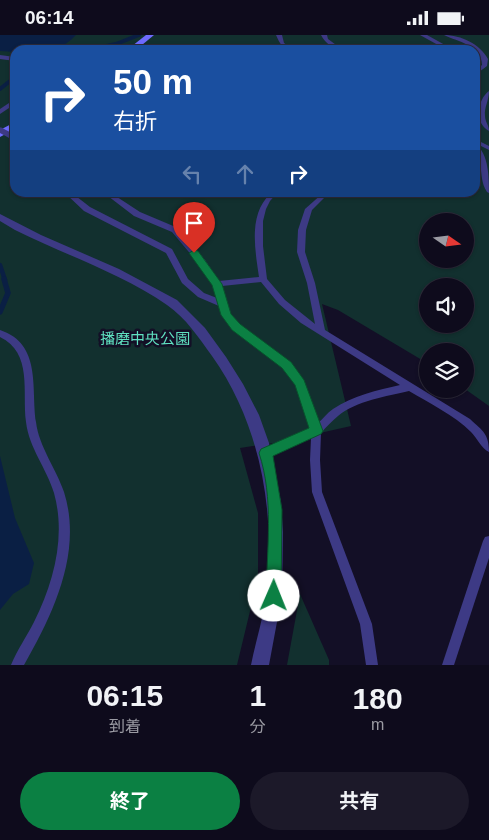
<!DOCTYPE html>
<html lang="ja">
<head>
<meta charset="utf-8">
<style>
	body { margin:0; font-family:Helvetica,"Noto Sans JP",sans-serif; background:#1c1929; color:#f1f3f6; height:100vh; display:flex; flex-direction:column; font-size:19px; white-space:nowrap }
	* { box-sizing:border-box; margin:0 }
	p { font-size:16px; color:#9b9ba3 }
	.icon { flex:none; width:28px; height:28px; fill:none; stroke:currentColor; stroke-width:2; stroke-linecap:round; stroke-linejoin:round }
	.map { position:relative; height:630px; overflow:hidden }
	.details { display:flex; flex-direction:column; background:#0e0b1c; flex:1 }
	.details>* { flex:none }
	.top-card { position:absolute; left:10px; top:10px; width:470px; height:152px; border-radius:15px; box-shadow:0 1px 4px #0004,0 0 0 1px #2e2b3b; background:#1a4fa0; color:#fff; overflow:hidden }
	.needle { width:32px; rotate:104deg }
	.buttons { position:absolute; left:419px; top:178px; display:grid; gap:10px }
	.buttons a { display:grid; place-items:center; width:55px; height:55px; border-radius:50%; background:#0e0b1c; box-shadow:0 1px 4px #0004,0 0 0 1px #2e2b3b; font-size:25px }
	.pin { position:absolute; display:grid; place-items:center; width:42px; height:42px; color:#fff; margin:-51px -21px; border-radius:50% 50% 50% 0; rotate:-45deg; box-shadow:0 0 5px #0007 }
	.pin .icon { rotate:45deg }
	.me { position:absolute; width:55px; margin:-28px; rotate:1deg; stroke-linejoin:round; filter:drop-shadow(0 0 4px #0008) }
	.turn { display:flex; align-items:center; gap:18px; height:105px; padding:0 20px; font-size:22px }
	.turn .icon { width:65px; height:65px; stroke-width:2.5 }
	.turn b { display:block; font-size:35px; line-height:42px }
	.lanes { display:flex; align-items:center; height:48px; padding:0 20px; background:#0003; justify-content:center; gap:25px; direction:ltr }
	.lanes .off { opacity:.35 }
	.eta { display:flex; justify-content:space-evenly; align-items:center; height:85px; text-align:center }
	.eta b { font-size:30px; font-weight:700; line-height:35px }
	.button { display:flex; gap:10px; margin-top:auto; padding:10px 20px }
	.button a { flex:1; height:58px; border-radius:30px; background:#0b8043; color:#fff; font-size:20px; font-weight:700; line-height:58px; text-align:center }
	.button a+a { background:#1c1929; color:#f1f3f6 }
	.status { display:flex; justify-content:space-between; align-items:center; height:35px; padding:0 25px; background:#0e0b1c; direction:ltr }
	.status svg { height:14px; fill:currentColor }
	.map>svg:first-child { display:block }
	.green { fill:#12302f; fill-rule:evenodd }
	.water { fill:#0a1f44 }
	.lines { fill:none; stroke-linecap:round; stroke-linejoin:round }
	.stream-far2 { stroke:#0a1f44; stroke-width:4 }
	.stream-far1 { stroke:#0a1f44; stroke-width:4.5 }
	.stream { stroke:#0a1f44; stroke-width:5.5 }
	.service { fill:#3d3a85; fill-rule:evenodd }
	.minor { fill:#3d3a85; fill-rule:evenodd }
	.secondary { fill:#6f6bff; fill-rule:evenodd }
	.service-bridge { stroke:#3d3a85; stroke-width:5.5 }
	.route { fill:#0b8043; stroke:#07532c }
	.labels { text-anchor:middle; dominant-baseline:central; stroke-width:5; stroke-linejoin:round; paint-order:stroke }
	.park-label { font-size:15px; fill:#5fe0c0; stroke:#130f26 }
</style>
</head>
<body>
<div class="status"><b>06:14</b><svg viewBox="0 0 49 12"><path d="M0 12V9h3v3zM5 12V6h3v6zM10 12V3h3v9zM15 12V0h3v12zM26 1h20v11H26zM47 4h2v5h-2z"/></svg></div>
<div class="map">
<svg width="489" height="630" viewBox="0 0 489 630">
	<rect width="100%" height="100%" fill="#130f26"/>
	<!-- green -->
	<g class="green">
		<path d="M0,0H489V371L465,354V316H428L427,328L338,275L322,269L351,391L280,407L240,413L258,478V543L237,630H0ZM15,15H475V128L478,129L479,153L475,149V158H15ZM428,186H465V224H428ZM428,251H465V289H428Z"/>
		<path d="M300,559L329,625V630H287Z"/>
	</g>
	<!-- water -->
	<g class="water">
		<path d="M0,0H76C59,19 39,15 15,15V17L0,16Z"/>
		<path d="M0,421L15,483L34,528L29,549L13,559L0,575Z"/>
	</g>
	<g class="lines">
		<!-- stream-far2 -->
		<g class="stream-far2">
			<path d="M88,15L116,9L139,0"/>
			<path d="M0,54L15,42"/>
		</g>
		<!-- stream-far1 -->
		<path class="stream-far1" d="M0,230L5,245"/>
		<!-- stream -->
		<path class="stream" d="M0,277L8,258L4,244"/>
		<!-- service -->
		<g class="service">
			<path d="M276,0H282L284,8L294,15C283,15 280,9 276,0Z"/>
			<path d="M321,0H327L328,4L343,15C334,15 325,8 321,0Z"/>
			<path d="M420,0H427L454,15H447Z"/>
			<path d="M444,0C461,0 480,9 488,24L487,31L475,40V36L482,30C482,10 458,7 444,0Z"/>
			<path d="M0,20L15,22V26L0,24Z"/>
			<path d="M489,56C489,66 484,72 485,81C485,87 489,90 489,96C474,88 477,65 489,56Z"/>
			<path d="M15,64V69L0,79V74Z"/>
			<path d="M475,104L489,111V115L475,108Z"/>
			<path d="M475,109C489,118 489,143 489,158L487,157C481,148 482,139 480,129C479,122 475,117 475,109Z"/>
			<path d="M65,158H72L90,172L172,214L188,244L204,258L217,263L213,249L199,229L172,197L134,181L104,158H111L140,177L178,193L205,225L219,246L259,242C255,214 248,179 271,158H277L270,166L266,174L263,186V211L267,244L285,265L315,289L307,248L297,217L298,195L305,174L323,158H329L312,175L306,195L305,217L315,248L325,295L470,384C483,396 489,399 489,417C482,414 477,403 471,397C454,380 429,368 409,356C387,361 356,366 338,381C332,386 326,392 321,398L320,425L322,457L372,589L378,630H366L360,589L312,457L310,425L311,403L265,422L261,421L260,418L261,415L311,394L296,349L283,332L233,294L222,280L219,271L198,262L182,248L166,218L84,176ZM261,247L279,269L301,288L400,350C378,355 352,361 333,374C327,378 323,384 318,388L303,345L289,328L239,290L230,279L222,251Z"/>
			<path d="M0,295C42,309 31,353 36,387C39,412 56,433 64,457C83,517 53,579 24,630H11C17,615 27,601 34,587C54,547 66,501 54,458C47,434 29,413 26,387C22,357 33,318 0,302Z"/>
			<path d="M489,501V523L454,630H442L483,506L485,502Z"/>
		</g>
		<!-- minor -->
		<path class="minor" d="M0,179L41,200L119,234L177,265L205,293L226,322L243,349L259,380L269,408L281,467L283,497L282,560L269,630H251C255,609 262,588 265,567C277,483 262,391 212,321C199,303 186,283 167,270C121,238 65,220 15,195L0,186Z"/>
		<!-- secondary -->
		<g class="secondary">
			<path d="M146,0H154L136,15H127Z"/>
			<path d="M15,87V94L0,102V95Z"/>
		</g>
		<!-- service-bridge -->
		<path class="service-bridge" d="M0,95L15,103"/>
	</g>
	<!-- route -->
	<path class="route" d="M194,215L198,216L222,249L231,279L240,289L291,327L304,345L323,396L321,399L273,421L282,475L281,561L279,566L274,569L268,566L266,561C267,514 274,463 259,418L261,414L309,393L295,350L282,333L232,295L221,280L212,250L189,218Z"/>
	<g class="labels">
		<!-- park labels -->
		<g class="park-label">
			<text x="145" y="303">播磨中央公園</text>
		</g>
	</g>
</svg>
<div class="buttons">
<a><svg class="needle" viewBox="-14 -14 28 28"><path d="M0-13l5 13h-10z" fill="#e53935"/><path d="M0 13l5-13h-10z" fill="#9b9ba3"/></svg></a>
<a><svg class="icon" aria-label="sound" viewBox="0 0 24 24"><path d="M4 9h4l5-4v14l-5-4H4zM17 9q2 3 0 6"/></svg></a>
<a><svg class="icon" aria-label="layers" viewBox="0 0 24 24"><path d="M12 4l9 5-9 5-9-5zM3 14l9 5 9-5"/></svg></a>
</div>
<div class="pin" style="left:194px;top:218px;background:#d93025"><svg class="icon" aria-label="arrive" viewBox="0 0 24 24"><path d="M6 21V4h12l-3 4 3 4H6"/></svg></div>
<svg class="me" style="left:274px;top:561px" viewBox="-20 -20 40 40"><circle r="19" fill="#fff"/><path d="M0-13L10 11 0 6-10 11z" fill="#0b8043"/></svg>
<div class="top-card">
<div class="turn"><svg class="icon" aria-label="right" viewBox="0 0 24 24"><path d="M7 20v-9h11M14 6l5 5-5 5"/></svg><div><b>50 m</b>右折</div></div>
<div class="lanes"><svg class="icon off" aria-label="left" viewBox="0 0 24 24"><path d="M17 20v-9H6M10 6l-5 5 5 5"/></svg><svg class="icon off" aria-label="ahead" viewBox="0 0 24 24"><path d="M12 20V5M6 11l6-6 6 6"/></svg><svg class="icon" aria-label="right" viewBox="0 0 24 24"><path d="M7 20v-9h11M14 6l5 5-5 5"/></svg></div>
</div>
</div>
<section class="details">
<div class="eta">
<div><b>06:15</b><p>到着</p></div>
<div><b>1</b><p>分</p></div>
<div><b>180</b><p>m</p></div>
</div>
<div class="button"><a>終了</a><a>共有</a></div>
</section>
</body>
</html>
